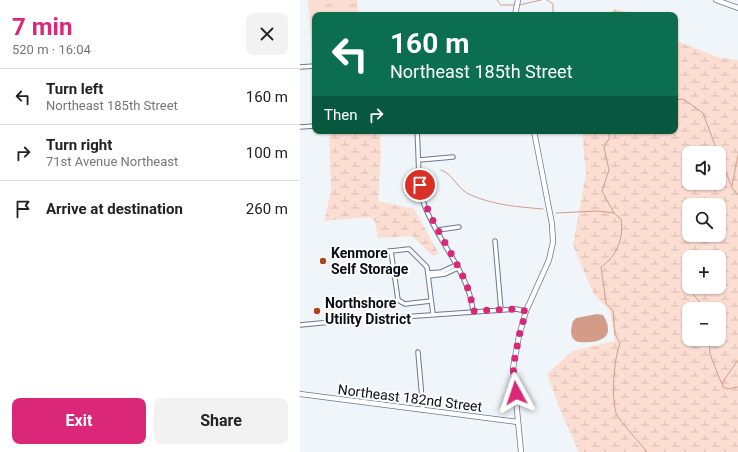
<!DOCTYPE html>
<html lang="en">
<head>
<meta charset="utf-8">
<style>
	body { margin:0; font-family:Roboto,sans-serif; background:#f2f2f2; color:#222; height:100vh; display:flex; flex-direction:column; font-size:15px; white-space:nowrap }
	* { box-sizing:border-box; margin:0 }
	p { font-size:13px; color:#767676 }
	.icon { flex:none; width:22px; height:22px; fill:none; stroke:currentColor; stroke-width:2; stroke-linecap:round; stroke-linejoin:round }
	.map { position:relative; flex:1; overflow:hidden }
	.panel { display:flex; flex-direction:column; background:#fff; width:300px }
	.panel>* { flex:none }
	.guide { position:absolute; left:12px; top:12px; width:366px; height:122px; border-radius:8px; box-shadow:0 1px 3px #0004; background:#0b6e4f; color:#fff; overflow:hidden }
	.fabs { position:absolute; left:382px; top:146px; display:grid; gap:8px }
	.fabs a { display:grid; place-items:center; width:44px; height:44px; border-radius:8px; background:#fff; box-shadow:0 1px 3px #0004; font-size:20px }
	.pin { position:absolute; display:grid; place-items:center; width:34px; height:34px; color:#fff; margin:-17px; border:2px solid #fff; border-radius:50%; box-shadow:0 1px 4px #0007 }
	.me { position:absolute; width:44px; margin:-22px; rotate:355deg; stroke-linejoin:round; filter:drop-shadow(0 0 3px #0008) }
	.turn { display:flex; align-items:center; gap:14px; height:84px; padding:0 12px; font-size:18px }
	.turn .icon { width:52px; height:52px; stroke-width:2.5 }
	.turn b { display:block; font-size:28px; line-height:34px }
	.then { display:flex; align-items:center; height:38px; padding:0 12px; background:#0003; gap:8px; font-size:15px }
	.round { display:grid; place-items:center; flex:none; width:42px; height:42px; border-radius:8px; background:#f2f2f2 }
	.overview { display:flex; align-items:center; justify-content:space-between; height:68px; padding:0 12px }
	h1 { font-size:24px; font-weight:700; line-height:30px; color:#db2777 }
	.cta { display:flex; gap:8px; margin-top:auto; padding:8px 12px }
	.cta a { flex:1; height:46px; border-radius:8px; background:#db2777; color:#fff; font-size:16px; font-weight:700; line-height:46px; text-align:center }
	.cta a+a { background:#f2f2f2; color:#222 }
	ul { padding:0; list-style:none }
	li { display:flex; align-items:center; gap:12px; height:56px; padding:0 12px; border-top:1px solid #e0e0e0 }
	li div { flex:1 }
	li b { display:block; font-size:15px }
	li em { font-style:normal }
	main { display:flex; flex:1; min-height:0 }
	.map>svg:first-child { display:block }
	.grass { fill:url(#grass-tufts) }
	.wetland { fill:url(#wetland-marsh); fill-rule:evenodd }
	.water { fill:#d39c89 }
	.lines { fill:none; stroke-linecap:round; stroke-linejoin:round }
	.stream { stroke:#d39c89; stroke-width:1 }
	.minor-casing { stroke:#677a90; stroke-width:5.5 }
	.tertiary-casing { stroke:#677a90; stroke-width:6 }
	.minor { stroke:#fff; stroke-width:3.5 }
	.tertiary { stroke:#fff; stroke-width:4.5 }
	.route { stroke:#db2777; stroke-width:7; stroke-dasharray:0 12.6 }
	.poi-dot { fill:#ac461e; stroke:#fff; stroke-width:1.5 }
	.labels { text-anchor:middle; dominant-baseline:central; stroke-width:4; stroke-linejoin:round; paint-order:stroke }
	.poi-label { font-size:14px; font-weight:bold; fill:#070d15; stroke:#fff; text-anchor:start }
	.street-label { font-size:14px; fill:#070d15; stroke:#fff }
</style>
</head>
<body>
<main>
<section class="panel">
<div class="overview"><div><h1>7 min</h1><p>520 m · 16:04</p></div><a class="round"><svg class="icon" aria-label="close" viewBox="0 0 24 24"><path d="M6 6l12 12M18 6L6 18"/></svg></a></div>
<ul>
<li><svg class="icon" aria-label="left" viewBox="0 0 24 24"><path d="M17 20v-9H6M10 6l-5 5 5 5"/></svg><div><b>Turn left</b><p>Northeast 185th Street</p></div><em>160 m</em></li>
<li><svg class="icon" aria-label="right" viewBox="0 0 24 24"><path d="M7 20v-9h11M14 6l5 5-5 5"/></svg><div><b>Turn right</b><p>71st Avenue Northeast</p></div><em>100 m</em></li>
<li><svg class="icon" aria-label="arrive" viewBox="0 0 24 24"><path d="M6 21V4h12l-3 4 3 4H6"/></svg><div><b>Arrive at destination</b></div><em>260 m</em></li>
</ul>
<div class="cta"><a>Exit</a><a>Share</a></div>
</section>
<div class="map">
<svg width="438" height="452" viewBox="0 0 438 452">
	<defs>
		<pattern id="grass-tufts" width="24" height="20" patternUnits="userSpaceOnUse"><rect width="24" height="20" fill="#fcddd2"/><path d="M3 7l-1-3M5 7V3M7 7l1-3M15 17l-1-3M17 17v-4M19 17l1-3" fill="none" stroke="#d6bcb3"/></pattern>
		<pattern id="wetland-marsh" width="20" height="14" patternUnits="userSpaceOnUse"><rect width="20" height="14" fill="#fcddd2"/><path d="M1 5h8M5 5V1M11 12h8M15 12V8" fill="none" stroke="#d6bcb3"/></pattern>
	</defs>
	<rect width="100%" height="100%" fill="#f0f5fa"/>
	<!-- grass -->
	<path class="grass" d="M8,0H57L59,15H15V61H13Z"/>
	<!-- wetland -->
	<g class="wetland">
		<path d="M314,9L342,14L343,15H310Z"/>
		<path d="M375,40L417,57L438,60V452H279L259,407L247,374L272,351L315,341L310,311L294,295L273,245L286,174L282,131H375ZM389,153H419V183H389ZM389,205H419V235H389ZM389,257H419V287H389ZM389,309H419V339H389Z"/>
		<path d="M29,131H80L81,154L78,201L114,209L139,254L133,256L112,236L78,238L75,221L69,217L24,221L31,191Z"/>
	</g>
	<!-- water -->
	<path class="water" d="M297,314L303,315C313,331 308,341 290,342C273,344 268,338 273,321L276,318Z"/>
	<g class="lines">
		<!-- stream -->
		<g class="stream">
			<path d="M197,0L201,5H216"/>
			<path d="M247,0L253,4V15"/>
			<path d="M219,5L241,0"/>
			<path d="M375,100L383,99L403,113L418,153"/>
			<path d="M309,131V139L304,147L309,170L302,191L314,213"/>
			<path d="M419,154L432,188L438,195"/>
			<path d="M141,170C154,174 157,190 171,195C193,205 219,207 243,209"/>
			<path d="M432,186L438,155"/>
			<path d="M256,213L297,211L314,213L321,219C324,238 317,256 301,267L306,303L313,311L315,334L320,343C314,359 311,396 316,413C319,421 341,444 347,452"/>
			<path d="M393,294L399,301L402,309"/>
			<path d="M409,339L410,354L421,382"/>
			<path d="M438,360L422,383L423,387L428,389L438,387"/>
		</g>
		<defs>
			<g id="minor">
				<path d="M0,67L15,66"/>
				<path d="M0,127L15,126"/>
				<path d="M117,131C119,154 117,181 124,204C137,241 169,272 173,311"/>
				<path d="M119,160L153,157"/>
				<path d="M138,230L159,227"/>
				<path d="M195,241L201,310"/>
				<path d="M91,251L98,300L105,304L131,301"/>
				<path d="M82,252L109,249L127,267L133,314"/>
				<path d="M128,273L141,272L156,265"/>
				<path d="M129,276L145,274L158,268"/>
				<path d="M102,317L216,309L226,311"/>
				<path d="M0,325L42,321"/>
				<path d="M118,352L123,410"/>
			</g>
			<g id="tertiary">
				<path d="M416,0L438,8"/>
				<path d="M215,15L218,0"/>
				<path d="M0,394L218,422"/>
				<path d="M221,452L213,368L219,336L226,311L249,260L253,242L252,224L234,131"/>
			</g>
		</defs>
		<!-- minor casing -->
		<use href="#minor" class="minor-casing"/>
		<!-- tertiary casing -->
		<use href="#tertiary" class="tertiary-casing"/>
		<!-- minor -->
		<use href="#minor" class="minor"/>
		<!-- tertiary -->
		<use href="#tertiary" class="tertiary"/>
	</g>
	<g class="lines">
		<!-- route -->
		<path class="route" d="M120,185C129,230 169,268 173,311L216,309L226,311L219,336L213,368L216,393"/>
	</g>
	<!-- markers -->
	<g class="poi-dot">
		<circle cx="23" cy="261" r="4"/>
		<circle cx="17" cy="311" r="4"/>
	</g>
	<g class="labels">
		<!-- poi labels -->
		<g class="poi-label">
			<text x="31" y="253">Kenmore<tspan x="31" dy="16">Self Storage</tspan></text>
			<text x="25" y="303">Northshore<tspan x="25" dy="16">Utility District</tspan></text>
		</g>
		<!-- street labels -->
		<g class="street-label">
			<text transform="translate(110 398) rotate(7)">Northeast 182nd Street</text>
		</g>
	</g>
</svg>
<div class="fabs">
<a><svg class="icon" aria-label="sound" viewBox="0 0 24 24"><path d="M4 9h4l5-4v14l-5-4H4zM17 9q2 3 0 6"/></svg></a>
<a><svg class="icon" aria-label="search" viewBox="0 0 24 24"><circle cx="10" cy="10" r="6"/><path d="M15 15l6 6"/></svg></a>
<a>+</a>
<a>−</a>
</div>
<div class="pin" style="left:120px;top:185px;background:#d93025"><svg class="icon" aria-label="arrive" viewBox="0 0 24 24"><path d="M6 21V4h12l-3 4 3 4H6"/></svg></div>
<svg class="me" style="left:216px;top:393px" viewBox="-20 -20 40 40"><path d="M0-17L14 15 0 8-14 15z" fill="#db2777" stroke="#fff" stroke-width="4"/></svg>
<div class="guide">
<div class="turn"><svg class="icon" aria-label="left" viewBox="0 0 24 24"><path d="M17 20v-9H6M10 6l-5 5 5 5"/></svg><div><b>160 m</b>Northeast 185th Street</div></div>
<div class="then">Then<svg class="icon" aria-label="right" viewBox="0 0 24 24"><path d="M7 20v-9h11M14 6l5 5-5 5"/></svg></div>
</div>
</div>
</main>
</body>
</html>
